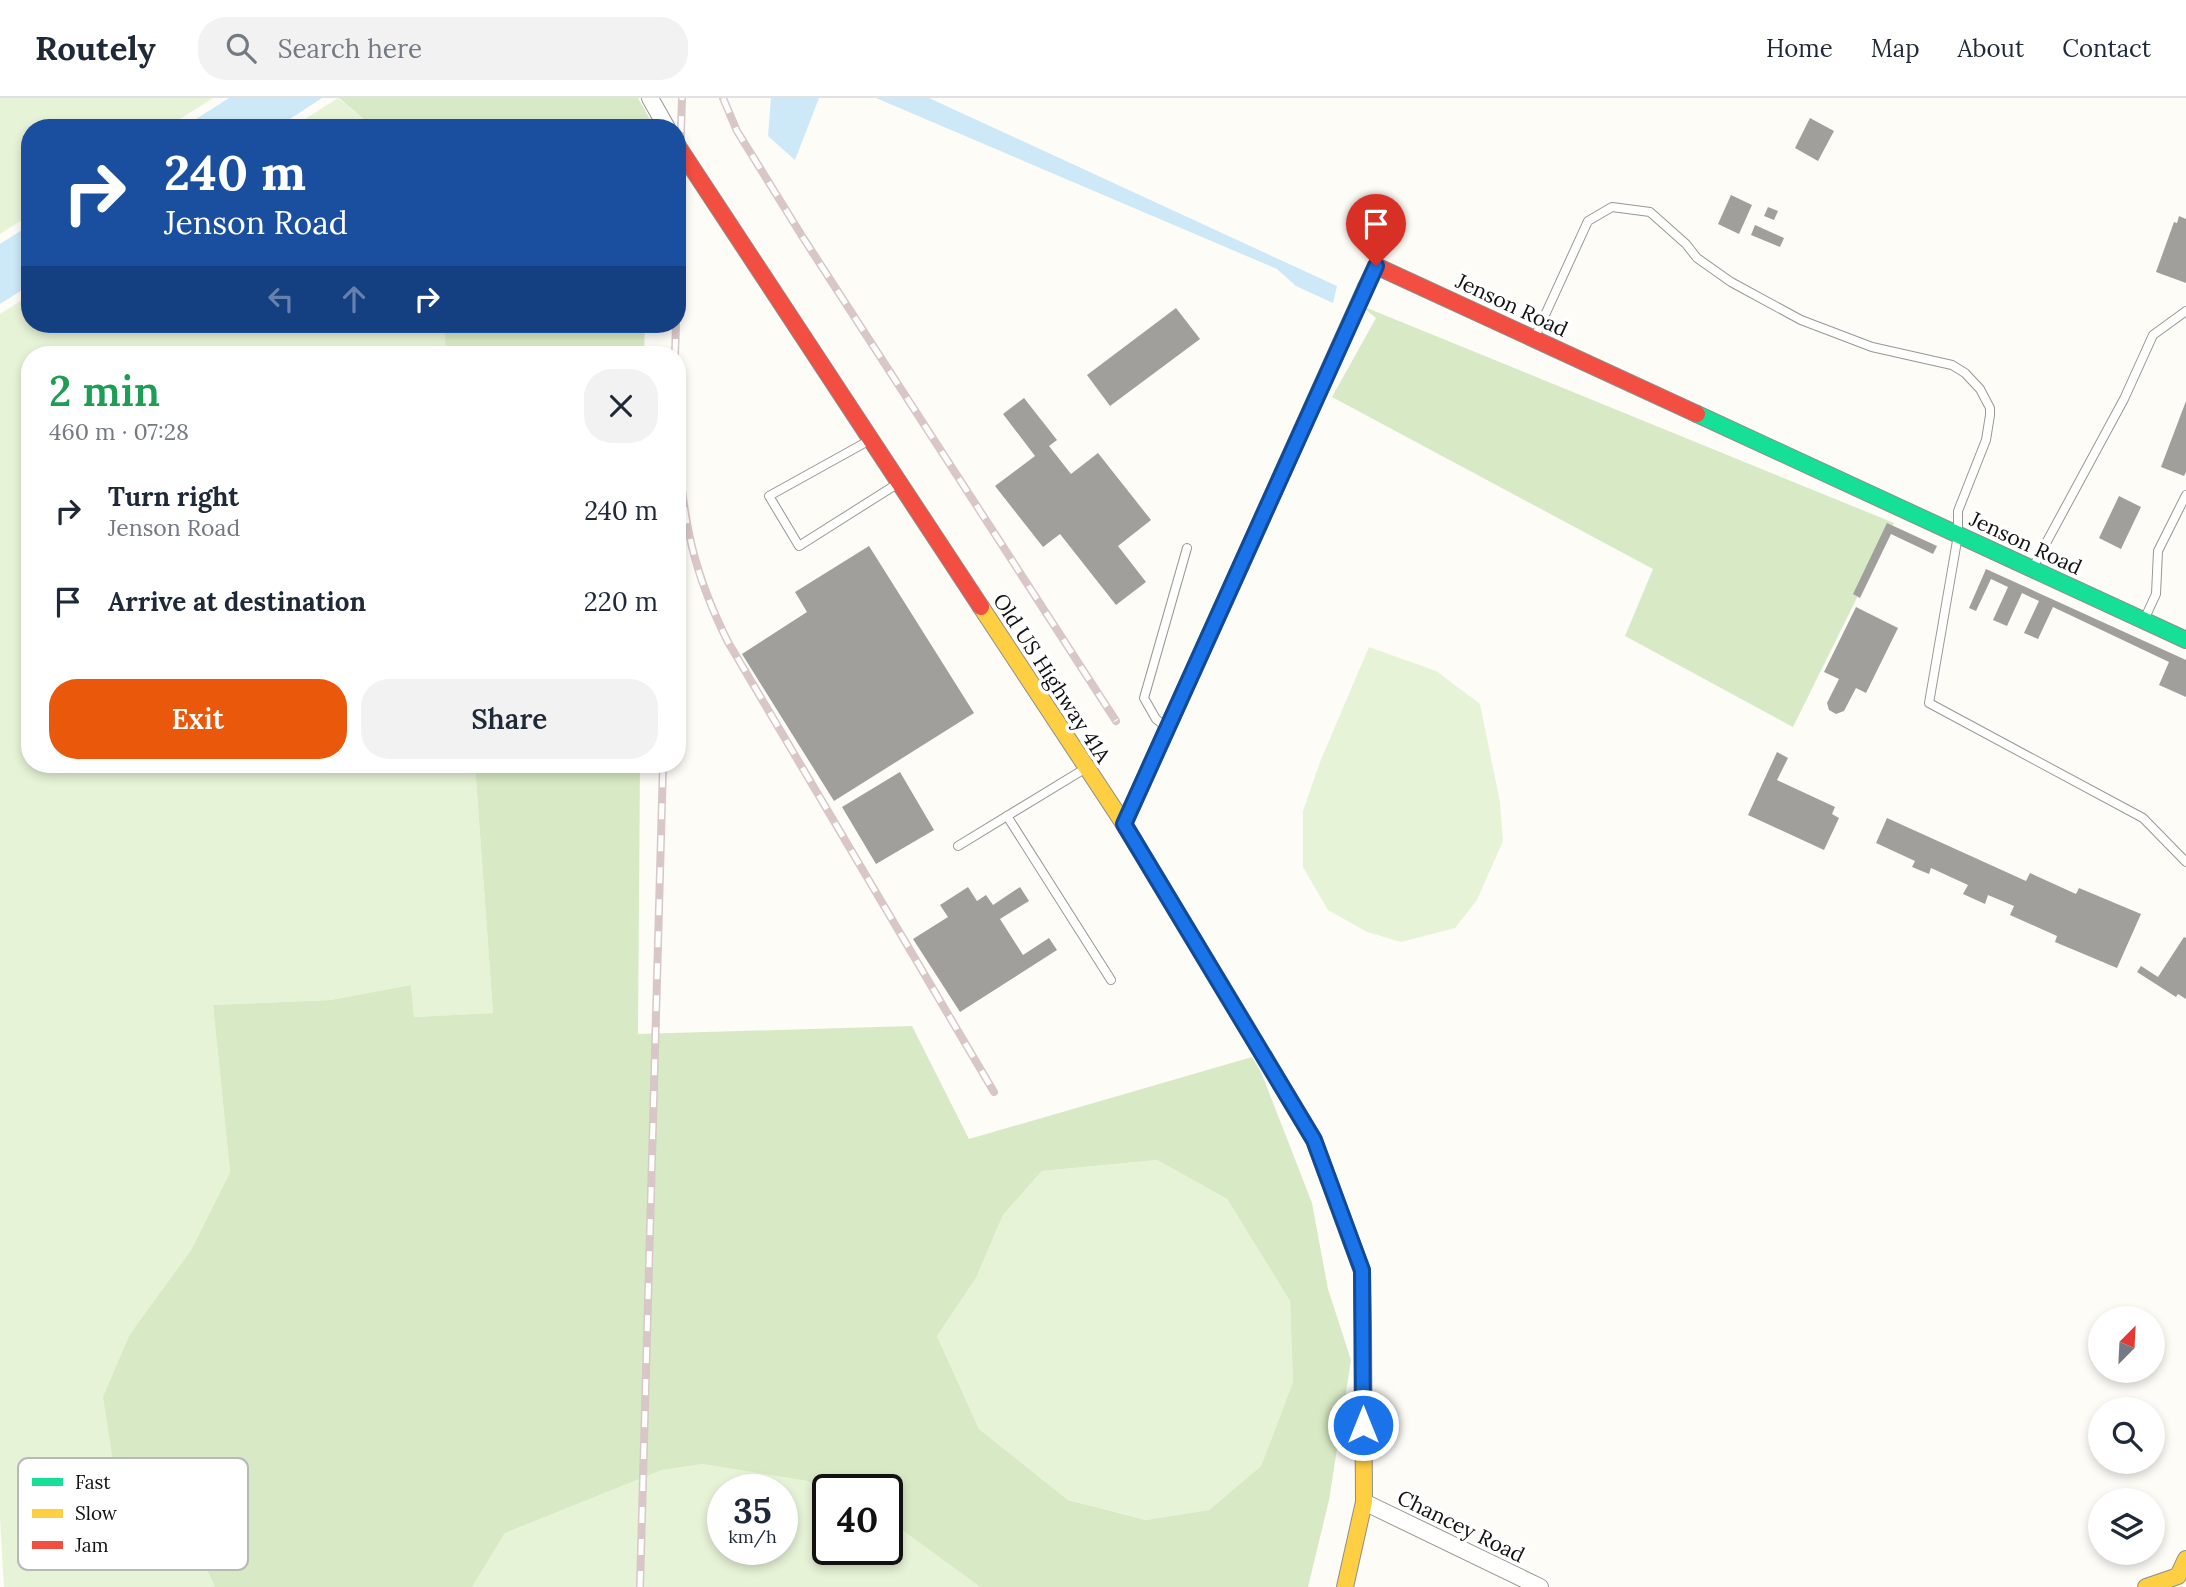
<!DOCTYPE html>
<html lang="en">
<head>
<meta charset="utf-8">
<style>
	body { margin:0; font-family:Lora,serif; background:#f2f2f3; color:#1f2937; height:100vh; display:flex; flex-direction:column; font-size:26px; white-space:nowrap }
	* { box-sizing:border-box; margin:0 }
	p { font-size:23px; color:#747a83 }
	.icon { flex:none; width:38px; height:38px; fill:none; stroke:currentColor; stroke-width:2; stroke-linecap:round; stroke-linejoin:round }
	.map { position:relative; flex:1; overflow:hidden }
	.drawer { position:absolute; left:21px; top:248px; width:665px; height:427px; display:flex; flex-direction:column; background:#fff; border-radius:28px; box-shadow:0 4px 10px #0003 }
	.drawer>* { flex:none }
	.hud { position:absolute; left:21px; top:21px; width:665px; height:214px; border-radius:28px; box-shadow:0 4px 10px #0003; background:#1a4fa0; color:#fff; overflow:hidden }
	.needle { width:46px; rotate:24deg }
	.tools { position:absolute; left:2088px; top:1208px; display:grid; gap:14px }
	.tools a { display:grid; place-items:center; width:77px; height:77px; border-radius:50%; background:#fff; box-shadow:0 4px 10px #0003; font-size:35px }
	.speed { position:absolute; left:707px; top:1376px; display:flex; gap:14px; font-size:35px; font-weight:700; text-align:center }
	.speed>* { display:grid; place-content:center; width:91px; height:91px; border-radius:50%; background:#fff; box-shadow:0 4px 10px #0003; line-height:1 }
	.speed small { font-size:18px; font-weight:400 }
	.speed .limit { border:4px solid #111; border-radius:10px; background:#fff; color:#111 }
	.pin { position:absolute; display:grid; place-items:center; width:60px; height:60px; color:#fff; margin:-72px -30px; border-radius:50% 50% 50% 0; rotate:-45deg; box-shadow:0 0 7px #0007 }
	.pin .icon { rotate:45deg }
	.me { position:absolute; width:77px; margin:-38px; rotate:0deg; stroke-linejoin:round; filter:drop-shadow(0 0 5px #0008) }
	.turn { display:flex; align-items:center; gap:24px; height:147px; padding:0 28px; font-size:32px }
	.turn .icon { width:91px; height:91px; stroke-width:2.5 }
	.turn b { display:block; font-size:49px; line-height:60px }
	.lanes { display:flex; align-items:center; height:66px; padding:0 28px; background:#0003; justify-content:center; gap:35px; direction:ltr }
	.lanes .off { opacity:.35 }
	.round { display:grid; place-items:center; flex:none; width:74px; height:74px; border-radius:28px; background:#f2f2f3 }
	.summary { display:flex; align-items:center; justify-content:space-between; height:119px; padding:0 28px }
	h1 { font-size:42px; font-weight:600; line-height:52px; color:#1e9e55 }
	.primary-button { display:flex; gap:14px; margin-top:auto; padding:14px 28px }
	.primary-button a { flex:1; height:80px; border-radius:28px; background:#ea580c; color:#fff; font-size:28px; font-weight:600; line-height:80px; text-align:center }
	.primary-button a+a { background:#f2f2f3; color:#1f2937 }
	ul { padding:0; list-style:none }
	li { display:flex; align-items:center; gap:21px; height:91px; padding:0 28px }
	li div { flex:1 }
	li b { display:block; font-size:26px }
	li em { font-style:normal }
	header { display:flex; align-items:center; gap:42px; box-sizing:border-box; height:98px; padding:0 35px; background:#fff; border-bottom:2px solid #e0e1e3 }
	header strong { font-size:33px }
	nav { display:flex; gap:38px; margin-inline-start:auto; font-size:24px }
	.search { width:490px; height:63px; background:#f2f2f3; display:flex; align-items:center; gap:18px; box-sizing:border-box; padding:0 24px; border-radius:28px; color:#747a83; font-size:26px }
	.map>svg:first-child { display:block }
	.green { fill:#e7f3d7; fill-rule:evenodd }
	.forest { fill:#d8eac5; fill-rule:evenodd }
	.water { fill:#cde8f7 }
	.building { fill:#a19f9c }
	.lines { fill:none; stroke-linecap:round; stroke-linejoin:round }
	.lane-casing { stroke:#979795; stroke-width:10 }
	.street-casing { stroke:#979795; stroke-width:18 }
	.fast-casing { stroke:#8e8d8b; stroke-width:18 }
	.slow-casing { stroke:#8e8d8b; stroke-width:18 }
	.jam-casing { stroke:#8e8d8b; stroke-width:18 }
	.lane { stroke:#fffffe; stroke-width:8 }
	.street { stroke:#fffffe; stroke-width:16 }
	.fast { stroke:#16e098; stroke-width:16 }
	.slow { stroke:#ffcf43; stroke-width:16 }
	.jam { stroke:#f24e42; stroke-width:16 }
	.rail-casing { stroke:#d9c6c7; stroke-width:8 }
	.rail { stroke:#fff; stroke-width:5; stroke-dasharray:16; stroke-linecap:butt }
	.route-casing { stroke:#114b97; stroke-width:18 }
	.route { stroke:#1a73e8; stroke-width:12 }
	.labels { text-anchor:middle; dominant-baseline:central; stroke-width:7; stroke-linejoin:round; paint-order:stroke }
	.street-label { font-size:21px; fill:#111; stroke:#fff }
	.key { fill:#fff; stroke:#b8b8b8; stroke-width:2 }
	.key-label { font-size:19px; fill:#111 }
</style>
</head>
<body>
<header>
<strong>Routely</strong>
<div class="search"><svg class="icon" aria-label="search" viewBox="0 0 24 24"><circle cx="10" cy="10" r="6"/><path d="M15 15l6 6"/></svg>Search here</div>
<nav><a>Home</a><a>Map</a><a>About</a><a>Contact</a></nav>
</header>
<div class="map">
<svg width="2186" height="1489" viewBox="0 0 2186 1489">
	<rect width="100%" height="100%" fill="#fdfcf7"/>
	<!-- green -->
	<g class="green">
		<path d="M0,0H213L166,30H30V117L0,136Z"/>
		<path d="M338,0L374,30H291Z"/>
		<path d="M30,197V226H444L446,257H30V667H475L493,915L414,919L411,887L330,902L213,907L230,1074L191,1152L130,1236L119,1401L205,1468L215,1489H4L0,1420V216Z"/>
		<path d="M1369,549L1436,573L1480,606L1500,704L1503,743L1477,802L1455,830L1401,844L1367,834L1328,812L1303,769V713L1320,664Z"/>
		<path d="M1157,1062L1227,1101L1290,1203L1293,1284L1261,1368L1209,1412L1147,1422L1068,1402L979,1331L937,1238L976,1180L1003,1117L1042,1073Z"/>
		<path d="M703,1366L807,1383L828,1394V1451H887V1425L905,1434L980,1489H472L505,1435L662,1372ZM723,1391H782V1451H723Z"/>
	</g>
	<!-- forest -->
	<g class="forest">
		<path d="M339,0H638L655,30H374Z"/>
		<path d="M1367,210L1894,425L1793,629L1625,538L1653,471L1332,299L1376,220L1366,212Z"/>
		<path d="M444,226H645L644,257H446Z"/>
		<path d="M475,667H640L638,936L912,928L969,1041L1252,959L1261,974L1312,1105L1328,1191L1351,1262L1329,1402L1308,1489H980L905,1434L887,1425V1391H828V1394L807,1383L703,1366L662,1372L505,1435L472,1489H215L205,1468L119,1401L103,1299L130,1236L191,1152L230,1074L213,907L330,902L411,887L414,919L493,915ZM1157,1062L1227,1101L1290,1203L1293,1284L1261,1368L1209,1412L1146,1422L1068,1402L979,1331L937,1238L976,1180L1003,1117L1042,1073Z"/>
	</g>
	<!-- water -->
	<g class="water">
		<path d="M229,0H322L276,30H182Z"/>
		<path d="M771,0H819L795,62L768,38Z"/>
		<path d="M876,0H929L1337,188L1333,205L1296,188L1277,171Z"/>
		<path d="M30,127V187L0,206V146Z"/>
	</g>
	<!-- building -->
	<g class="building">
		<path d="M1810,20L1834,33L1818,63L1795,50Z"/>
		<path d="M1731,97L1752,107L1739,136L1718,126Z"/>
		<path d="M1768,109L1778,113L1774,122L1764,118Z"/>
		<path d="M2179,118L2186,121V185L2156,174L2174,124L2177,125Z"/>
		<path d="M1755,127L1784,140L1780,149L1751,137Z"/>
		<path d="M1176,210L1200,241L1110,308L1087,277Z"/>
		<path d="M1024,300L1057,342L1049,348L1071,376L1098,355L1151,422L1118,448L1146,484L1116,507L1060,436L1043,449L995,388L1035,358L1003,316Z"/>
		<path d="M2186,303V374L2184,378L2161,369Z"/>
		<path d="M2119,398L2141,409L2121,451L2099,440Z"/>
		<path d="M1887,425L1937,448L1933,456L1891,436L1860,500L1853,496Z"/>
		<path d="M869,448L974,615L834,703L742,556L807,514L795,494Z"/>
		<path d="M1986,471L2186,562V599L2159,587L2169,564L2053,509L2038,541L2024,535L2039,503L2022,495L2007,528L1993,522L2008,489L1991,481L1976,513L1969,510Z"/>
		<path d="M1856,509L1898,530L1866,595L1856,590L1844,613L1836,616L1829,612L1827,605L1839,581L1824,574Z"/>
		<path d="M1777,654L1788,660L1777,682L1835,709L1832,716L1839,720L1824,752L1748,717Z"/>
		<path d="M900,674L934,732L876,766L842,709Z"/>
		<path d="M1887,720L2026,783L2030,775L2076,796L2079,790L2141,816L2117,870L2055,844L2057,838L2010,817L2014,808L1988,797L1985,806L1963,796L1968,787L1931,770L1929,776L1912,769L1915,763L1876,745Z"/>
		<path d="M968,789L977,803L986,797L993,807L1020,789L1029,803L1000,821L1023,857L1049,840L1057,852L960,914L913,841L948,819L940,807Z"/>
		<path d="M2184,839L2186,840V901L2178,896L2176,899L2137,874L2141,868L2158,879Z"/>
	</g>
	<g class="lines">
		<defs>
			<g id="lane">
				<path d="M1534,241L1588,123L1612,109L1650,114L1686,146L1697,160L1731,184L1801,222L1872,249L1952,267L1965,275L1980,291L1990,310V317L1986,342L1958,413V437L1929,605L2143,720L2186,764"/>
				<path d="M870,342L769,398L799,448L897,386"/>
				<path d="M2032,471L2124,301L2153,237L2186,213"/>
				<path d="M2144,522L2156,496L2158,453L2186,397"/>
				<path d="M1165,628L1156,621L1144,600L1187,450"/>
				<path d="M1007,718L1111,882"/>
				<path d="M958,748L1086,670"/>
			</g>
			<g id="street">
				<path d="M650,0L667,30"/>
				<path d="M1364,1404L1540,1489"/>
			</g>
			<g id="fast">
				<path d="M1697,316L2186,542"/>
				<path d="M1241,467L1366,189"/>
				<path d="M1265,960L1314,1042L1362,1173L1363,1232"/>
			</g>
			<g id="slow">
				<path d="M981,509L1124,726L1265,960"/>
				<path d="M1345,1489L1364,1404L1363,1232"/>
				<path d="M2146,1489L2178,1478L2186,1461"/>
			</g>
			<g id="jam">
				<path d="M677,47L981,509"/>
				<path d="M1366,189L1376,168L1697,316"/>
				<path d="M1124,726L1241,467"/>
			</g>
		</defs>
		<!-- lane casing -->
		<use href="#lane" class="lane-casing"/>
		<!-- street casing -->
		<use href="#street" class="street-casing"/>
		<!-- fast casing -->
		<use href="#fast" class="fast-casing"/>
		<!-- slow casing -->
		<use href="#slow" class="slow-casing"/>
		<!-- jam casing -->
		<use href="#jam" class="jam-casing"/>
		<!-- lane -->
		<use href="#lane" class="lane"/>
		<!-- street -->
		<use href="#street" class="street"/>
		<!-- fast -->
		<use href="#fast" class="fast"/>
		<!-- slow -->
		<use href="#slow" class="slow"/>
		<!-- jam -->
		<use href="#jam" class="jam"/>
		<defs>
			<g id="rail">
				<path d="M723,0L737,33L802,138L1116,623"/>
				<path d="M677,162L682,0"/>
				<path d="M675,257L676,226"/>
				<path d="M677,346C684,424 692,472 728,544L994,994"/>
				<path d="M640,1489L663,667"/>
			</g>
		</defs>
		<!-- rail casing -->
		<use href="#rail" class="rail-casing"/>
		<!-- rail -->
		<use href="#rail" class="rail"/>
	</g>
	<g class="lines">
		<defs>
			<path id="route" d="M1363,1327L1362,1172L1314,1042L1124,726L1376,168"/>
		</defs>
		<!-- route casing -->
		<use href="#route" class="route-casing"/>
		<!-- route -->
		<use href="#route" class="route"/>
	</g>
	<g class="labels">
		<!-- street labels -->
		<g class="street-label">
			<text transform="translate(1512 207) rotate(25)">Jenson Road</text>
			<text transform="translate(2026 445) rotate(25)">Jenson Road</text>
			<text transform="translate(1052 580) rotate(57)">Old US Highway 41A</text>
			<text transform="translate(1461 1428) rotate(26)">Chancey Road</text>
		</g>
	</g>
	<!-- legend -->
	<rect x="18" y="1360" width="230" height="112" rx="10" class="key"/>
	<rect x="32" y="1380" width="31" height="8" fill="#16e098"/>
	<rect x="32" y="1411" width="31" height="9" fill="#ffcf43"/>
	<rect x="32" y="1443" width="31" height="8" fill="#f24e42"/>
	<g class="key-label">
		<text x="75" y="1391">Fast</text>
		<text x="75" y="1422">Slow</text>
		<text x="75" y="1454">Jam</text>
	</g>
</svg>
<div class="tools">
<a><svg class="needle" viewBox="-14 -14 28 28"><path d="M0-13l5 13h-10z" fill="#e53935"/><path d="M0 13l5-13h-10z" fill="#747a83"/></svg></a>
<a><svg class="icon" aria-label="search" viewBox="0 0 24 24"><circle cx="10" cy="10" r="6"/><path d="M15 15l6 6"/></svg></a>
<a><svg class="icon" aria-label="layers" viewBox="0 0 24 24"><path d="M12 4l9 5-9 5-9-5zM3 14l9 5 9-5"/></svg></a>
</div>
<div class="speed"><div>35<small>km/h</small></div><div class="limit">40</div></div>
<div class="pin" style="left:1376px;top:168px;background:#d93025"><svg class="icon" aria-label="arrive" viewBox="0 0 24 24"><path d="M6 21V4h12l-3 4 3 4H6"/></svg></div>
<svg class="me" style="left:1363px;top:1327px" viewBox="-20 -20 40 40"><circle r="17" fill="#1a73e8" stroke="#fff" stroke-width="3"/><path d="M0-11L8 9 0 5-8 9z" fill="#fff"/></svg>
<div class="hud">
<div class="turn"><svg class="icon" aria-label="right" viewBox="0 0 24 24"><path d="M7 20v-9h11M14 6l5 5-5 5"/></svg><div><b>240 m</b>Jenson Road</div></div>
<div class="lanes"><svg class="icon off" aria-label="left" viewBox="0 0 24 24"><path d="M17 20v-9H6M10 6l-5 5 5 5"/></svg><svg class="icon off" aria-label="ahead" viewBox="0 0 24 24"><path d="M12 20V5M6 11l6-6 6 6"/></svg><svg class="icon" aria-label="right" viewBox="0 0 24 24"><path d="M7 20v-9h11M14 6l5 5-5 5"/></svg></div>
</div>
<section class="drawer">
<div class="summary"><div><h1>2 min</h1><p>460 m · 07:28</p></div><a class="round"><svg class="icon" aria-label="close" viewBox="0 0 24 24"><path d="M6 6l12 12M18 6L6 18"/></svg></a></div>
<ul>
<li><svg class="icon" aria-label="right" viewBox="0 0 24 24"><path d="M7 20v-9h11M14 6l5 5-5 5"/></svg><div><b>Turn right</b><p>Jenson Road</p></div><em>240 m</em></li>
<li><svg class="icon" aria-label="arrive" viewBox="0 0 24 24"><path d="M6 21V4h12l-3 4 3 4H6"/></svg><div><b>Arrive at destination</b></div><em>220 m</em></li>
</ul>
<div class="primary-button"><a>Exit</a><a>Share</a></div>
</section>
</div>
</body>
</html>
